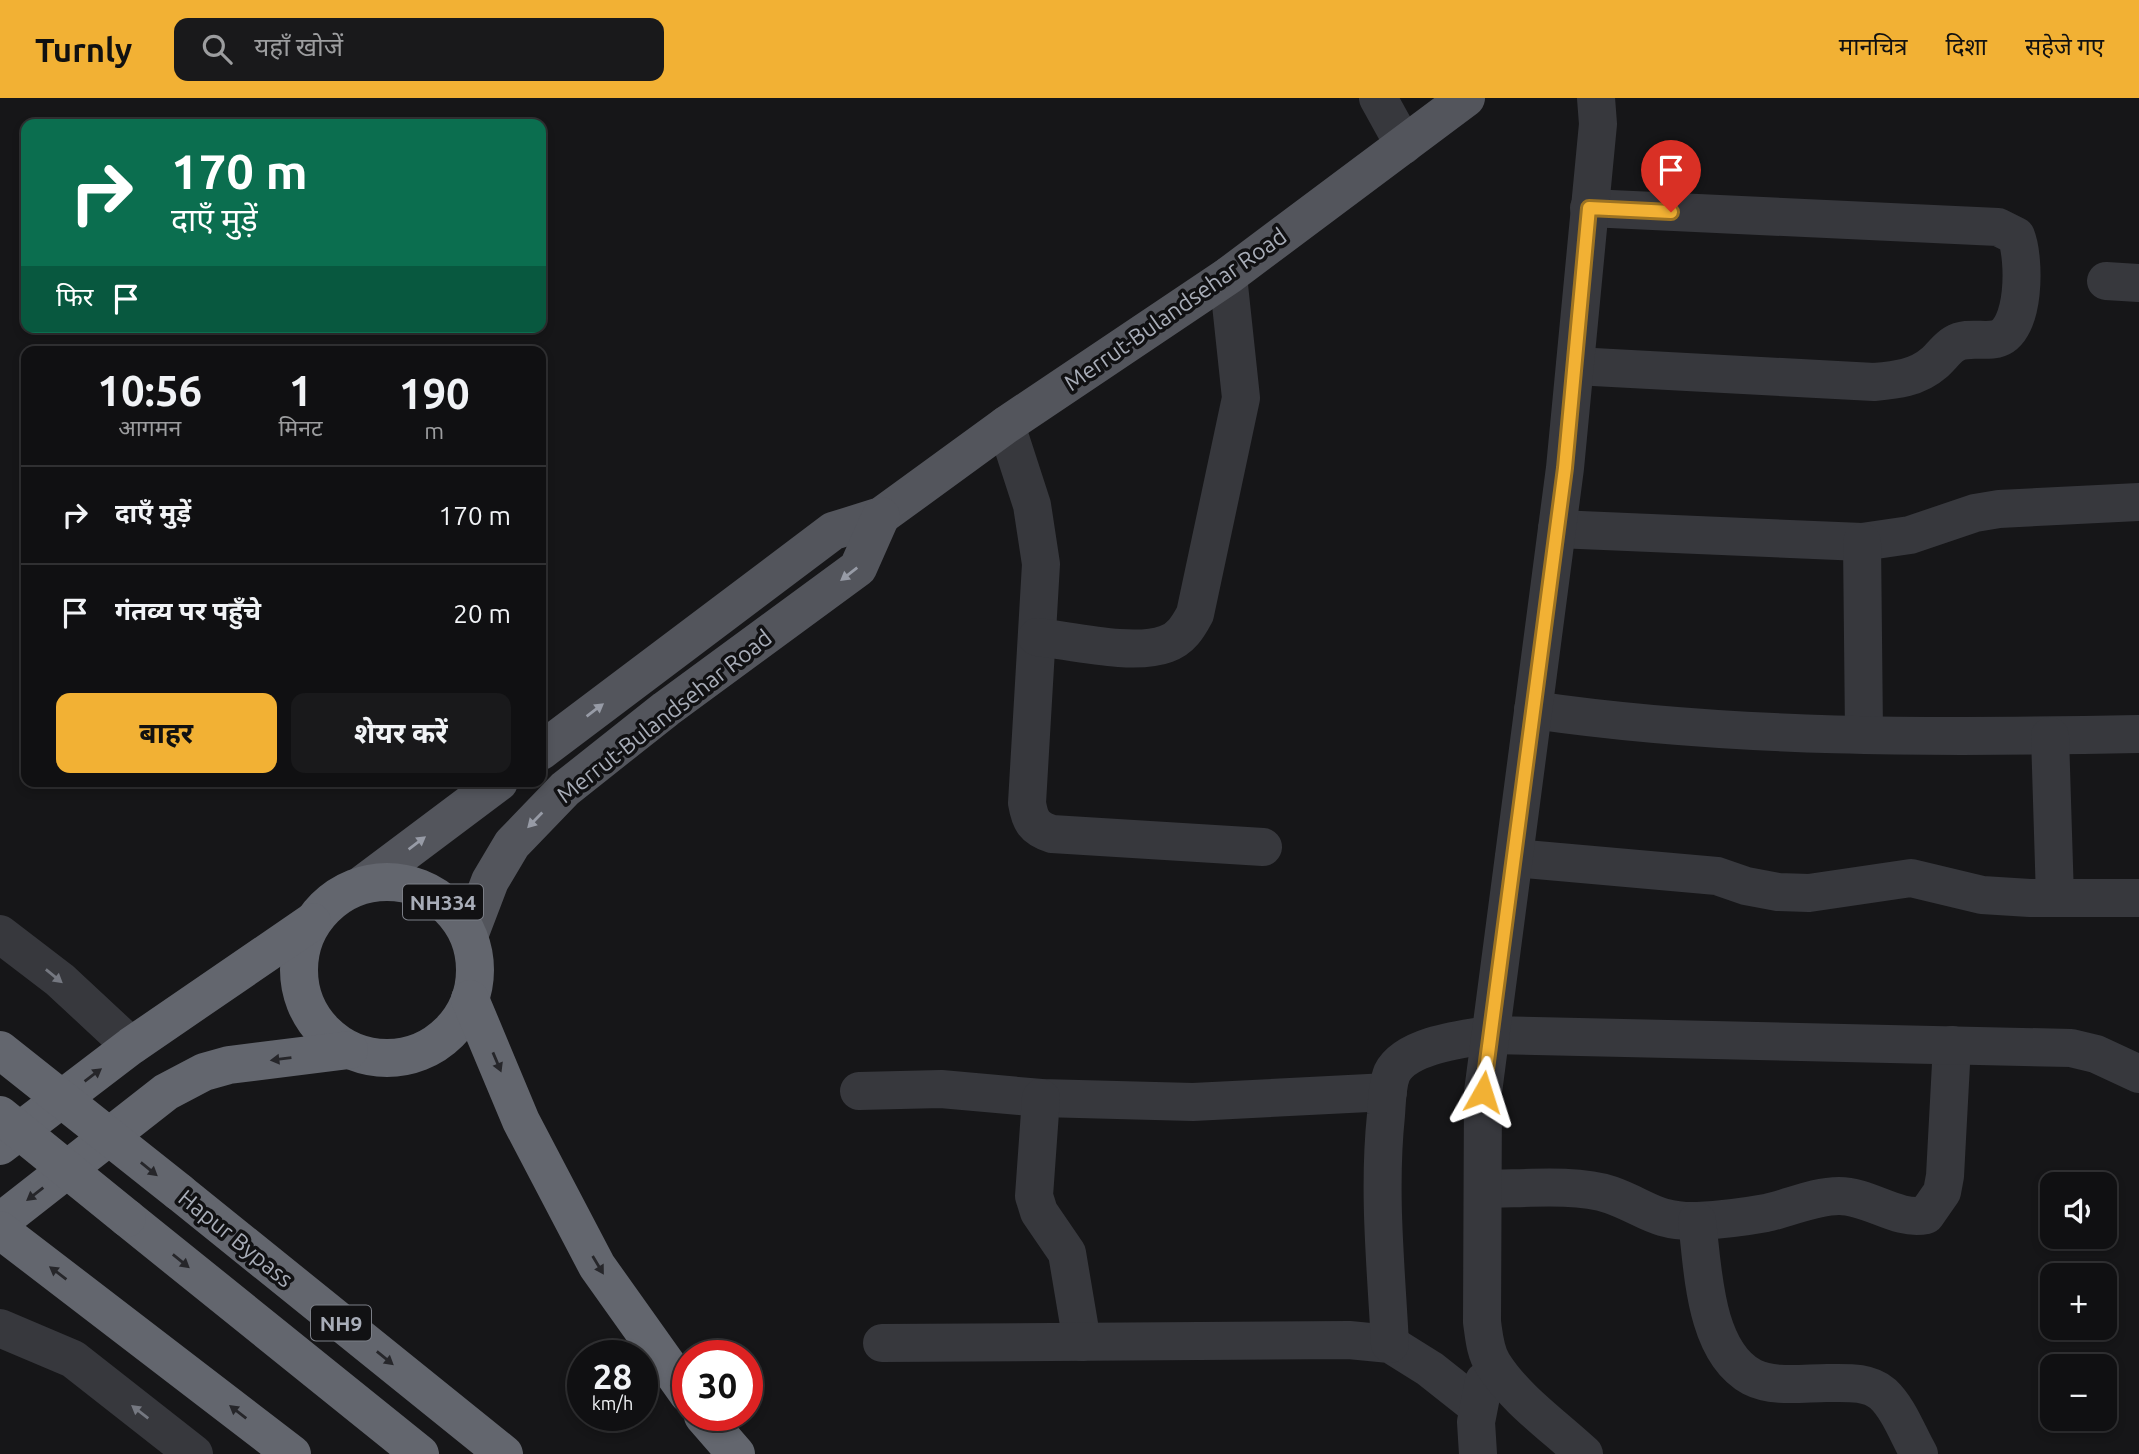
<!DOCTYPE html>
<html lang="hi">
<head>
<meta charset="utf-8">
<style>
	body { margin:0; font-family:Ubuntu,"Noto Sans Devanagari",sans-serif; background:#19191b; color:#f1f3f6; height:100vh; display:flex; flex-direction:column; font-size:26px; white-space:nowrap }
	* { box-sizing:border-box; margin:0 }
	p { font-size:23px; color:#9c9d9f }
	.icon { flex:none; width:38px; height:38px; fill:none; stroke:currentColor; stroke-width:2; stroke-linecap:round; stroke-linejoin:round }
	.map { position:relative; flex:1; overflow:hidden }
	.sheet { position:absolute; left:21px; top:248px; width:525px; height:441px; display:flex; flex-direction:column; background:#101012; border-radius:14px; box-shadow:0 4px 10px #0003,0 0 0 2px #303032 }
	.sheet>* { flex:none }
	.banner { position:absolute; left:21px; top:21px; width:525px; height:214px; border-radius:14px; box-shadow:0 4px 10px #0003,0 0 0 2px #303032; background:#0b6e4f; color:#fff; overflow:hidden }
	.buttons { position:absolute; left:2040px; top:1074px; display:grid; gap:14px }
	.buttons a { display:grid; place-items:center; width:77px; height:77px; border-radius:14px; background:#101012; box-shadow:0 4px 10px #0003,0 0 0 2px #303032; font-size:35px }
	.speed { position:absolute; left:567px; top:1242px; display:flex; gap:14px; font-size:35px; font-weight:700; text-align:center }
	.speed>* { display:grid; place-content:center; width:91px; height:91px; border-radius:50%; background:#101012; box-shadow:0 4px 10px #0003,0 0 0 2px #303032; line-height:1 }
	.speed small { font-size:18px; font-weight:400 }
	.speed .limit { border:10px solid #d22; background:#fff; color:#111 }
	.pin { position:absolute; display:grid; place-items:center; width:60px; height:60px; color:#fff; margin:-72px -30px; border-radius:50% 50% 50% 0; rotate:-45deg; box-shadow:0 0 7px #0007 }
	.pin .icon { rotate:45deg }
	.me { position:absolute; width:77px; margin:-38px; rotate:6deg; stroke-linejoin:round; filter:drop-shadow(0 0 5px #0008) }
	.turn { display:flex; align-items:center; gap:24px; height:147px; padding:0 35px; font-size:32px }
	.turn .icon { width:91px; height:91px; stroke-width:2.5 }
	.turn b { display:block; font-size:49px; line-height:60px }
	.then { display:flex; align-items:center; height:66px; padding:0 35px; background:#0003; gap:14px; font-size:26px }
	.eta { display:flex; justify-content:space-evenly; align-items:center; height:119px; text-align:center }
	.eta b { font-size:42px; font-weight:700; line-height:49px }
	.cta { display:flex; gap:14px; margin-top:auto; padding:14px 35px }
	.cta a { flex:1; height:80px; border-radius:14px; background:#f2b134; color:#111; font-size:28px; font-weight:700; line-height:80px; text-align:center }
	.cta a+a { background:#19191b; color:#f1f3f6 }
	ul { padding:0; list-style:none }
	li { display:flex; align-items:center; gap:21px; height:98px; padding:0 35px; border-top:2px solid #303032 }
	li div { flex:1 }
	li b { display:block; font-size:26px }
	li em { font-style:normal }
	header { display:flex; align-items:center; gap:42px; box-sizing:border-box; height:98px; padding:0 35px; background:#f2b134; color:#111 }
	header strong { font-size:33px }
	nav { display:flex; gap:38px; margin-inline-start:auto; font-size:24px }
	.search { width:490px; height:63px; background:#19191b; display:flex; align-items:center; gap:18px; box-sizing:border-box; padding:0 24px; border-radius:14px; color:#9c9d9f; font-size:26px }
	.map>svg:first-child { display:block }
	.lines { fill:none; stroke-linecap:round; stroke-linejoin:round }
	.minor { stroke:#37383d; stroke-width:38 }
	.major { stroke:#53555c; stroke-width:38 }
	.highway { stroke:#63666e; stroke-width:38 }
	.highway-bridge { stroke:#63666e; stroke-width:38 }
	.oneway { fill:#979ba6 }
	.oneway2 { fill:#757881 }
	.oneway3 { fill:#26262a }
	.route-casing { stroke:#9d7322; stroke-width:18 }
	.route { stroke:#f2b134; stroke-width:12 }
	.labels { text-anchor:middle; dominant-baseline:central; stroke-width:7; stroke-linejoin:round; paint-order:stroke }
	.shield { fill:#111113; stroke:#7b7e86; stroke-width:2 }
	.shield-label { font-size:21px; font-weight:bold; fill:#a8adb8 }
	.street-label { font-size:23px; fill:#a8adb8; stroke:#111113 }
</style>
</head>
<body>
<header>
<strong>Turnly</strong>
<div class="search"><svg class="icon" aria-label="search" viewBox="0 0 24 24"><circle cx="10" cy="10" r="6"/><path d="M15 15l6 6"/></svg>यहाँ खोजें</div>
<nav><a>मानचित्र</a><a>दिशा</a><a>सहेजे गए</a></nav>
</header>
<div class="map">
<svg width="2139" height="1356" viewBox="0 0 2139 1356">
	<rect width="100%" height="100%" fill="#161618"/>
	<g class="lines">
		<!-- minor -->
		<g class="minor">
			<path d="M1378,0L1404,47"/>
			<path d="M2106,183L2139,185"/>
			<path d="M1575,268L1874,284C1896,282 1917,280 1934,265C1941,259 1947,250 1954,246C1967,238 1983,244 1996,241C2026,234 2025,160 2016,138L1998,129L1589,110"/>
			<path d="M1006,327L1032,407L1041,466L1027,705C1030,723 1034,730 1052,736L1263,749"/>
			<path d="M1557,431L1862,444L1910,437L1975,415L1999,411L2139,404"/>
			<path d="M1862,444L1864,635"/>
			<path d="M1037,539C1072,543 1134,558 1166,546C1181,541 1188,529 1195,516L1241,300L1228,178"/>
			<path d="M1533,612C1733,641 1938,640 2139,636"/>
			<path d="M2050,638L2055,800"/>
			<path d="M1514,760L1717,778L1746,788L1778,794L1809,795L1911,780L1982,797L2030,800H2139"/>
			<path d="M0,836L60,882L131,948"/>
			<path d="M859,993L941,991L1041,1000L1193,1004L1388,994"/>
			<path d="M1041,1000L1034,1098L1039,1114L1067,1155L1082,1244"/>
			<path d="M1483,1091C1521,1091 1576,1085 1611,1097C1645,1109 1655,1124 1697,1123C1719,1122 1744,1119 1766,1115C1790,1110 1814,1098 1839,1098C1870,1098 1896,1123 1926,1117L1942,1094L1945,1078L1952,947"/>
			<path d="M1697,1123C1703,1170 1704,1253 1752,1279C1773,1290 1804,1285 1827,1285C1846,1285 1868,1283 1883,1296C1899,1311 1908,1337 1919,1356"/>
			<path d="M0,1230L73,1261L194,1356"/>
			<path d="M882,1245L1349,1242L1390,1246L1430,1271L1478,1309"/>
			<path d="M1390,1246C1386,1170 1378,1093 1386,1017C1387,1004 1387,987 1392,975C1406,947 1463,941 1489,937L2071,950L2096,956L2139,976"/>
			<path d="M1478,1356L1476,1324L1484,1283"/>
			<path d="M1584,1356C1554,1328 1515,1301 1493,1266C1485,1254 1484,1238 1482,1224L1483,994L1565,370L1598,26L1596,0"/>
		</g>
		<!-- major -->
		<g class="major">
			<path d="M541,653L833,433L881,418L1006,327L1228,178L1466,0"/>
			<path d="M363,786L499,684"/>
			<path d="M469,838L490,783L512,746L565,691L666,611L858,470L881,418"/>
		</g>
		<!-- highway -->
		<g class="highway">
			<circle cx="387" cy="872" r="88"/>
			<path d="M470,901L521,1023L597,1168L688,1296"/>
			<path d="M0,1048L131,948L312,824"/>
			<path d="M179,1094L504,1356"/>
			<path d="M127,1120L420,1356"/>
			<path d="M0,1124L166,994L204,974L229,967L349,952"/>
			<path d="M0,1132L292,1356"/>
			<path d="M703,1318L736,1356"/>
		</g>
		<!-- highway-bridge -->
		<g class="highway-bridge">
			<path d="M0,952L179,1094"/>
			<path d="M0,1017L127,1120"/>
		</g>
	</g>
	<!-- one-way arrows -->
	<defs><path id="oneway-solid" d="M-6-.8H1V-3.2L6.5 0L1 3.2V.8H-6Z" transform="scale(1.75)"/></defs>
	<g class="oneway">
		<use href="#oneway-solid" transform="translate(849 476) rotate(142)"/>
		<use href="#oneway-solid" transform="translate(595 612) rotate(-37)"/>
		<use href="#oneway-solid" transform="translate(535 722) rotate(134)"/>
		<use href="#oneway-solid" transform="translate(417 745) rotate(-37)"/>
	</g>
	<g class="oneway2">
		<use href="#oneway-solid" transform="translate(54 878) rotate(39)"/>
		<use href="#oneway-solid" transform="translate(140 1314) rotate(-142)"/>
	</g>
	<g class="oneway3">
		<use href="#oneway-solid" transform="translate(281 961) rotate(173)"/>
		<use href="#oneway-solid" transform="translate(497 964) rotate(67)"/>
		<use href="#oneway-solid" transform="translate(93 977) rotate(-37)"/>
		<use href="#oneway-solid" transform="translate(149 1071) rotate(39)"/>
		<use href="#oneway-solid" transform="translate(35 1096) rotate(142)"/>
		<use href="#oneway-solid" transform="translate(181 1163) rotate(39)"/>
		<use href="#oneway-solid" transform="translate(598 1167) rotate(59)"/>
		<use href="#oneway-solid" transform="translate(58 1175) rotate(-143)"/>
		<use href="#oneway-solid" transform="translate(385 1260) rotate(39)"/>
		<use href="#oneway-solid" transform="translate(238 1314) rotate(-142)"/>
	</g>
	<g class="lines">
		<defs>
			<path id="route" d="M1483,994L1565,370L1589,110L1671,114"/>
		</defs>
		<!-- route casing -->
		<use href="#route" class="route-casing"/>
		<!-- route -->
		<use href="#route" class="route"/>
	</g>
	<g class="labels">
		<!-- shield labels -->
		<g class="shield">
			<rect x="403" y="786.5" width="80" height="35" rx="5"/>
			<rect x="311" y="1207.5" width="60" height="35" rx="5"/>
		</g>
		<g class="shield-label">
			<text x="443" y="804">NH334</text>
			<text x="341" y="1225">NH9</text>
		</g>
		<!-- street labels -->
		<g class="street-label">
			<text transform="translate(1175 211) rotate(-35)">Merrut-Bulandsehar Road</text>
			<text transform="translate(664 618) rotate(-38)">Merrut-Bulandsehar Road</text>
			<text transform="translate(236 1140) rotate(39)">Hapur Bypass</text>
		</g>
	</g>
</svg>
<div class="buttons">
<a><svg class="icon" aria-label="sound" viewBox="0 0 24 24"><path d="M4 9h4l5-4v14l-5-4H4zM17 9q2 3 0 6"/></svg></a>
<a>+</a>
<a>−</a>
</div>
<div class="speed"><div>28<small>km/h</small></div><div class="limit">30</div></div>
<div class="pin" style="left:1671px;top:114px;background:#d93025"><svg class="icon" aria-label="arrive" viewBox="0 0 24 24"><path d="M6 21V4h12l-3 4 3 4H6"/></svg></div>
<svg class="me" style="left:1483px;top:994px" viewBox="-20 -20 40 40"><path d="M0-17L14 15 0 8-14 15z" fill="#f2b134" stroke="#fff" stroke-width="4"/></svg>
<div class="banner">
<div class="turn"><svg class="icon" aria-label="right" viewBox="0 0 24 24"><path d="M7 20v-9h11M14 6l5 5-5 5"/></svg><div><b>170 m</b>दाएँ मुड़ें</div></div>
<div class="then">फिर<svg class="icon" aria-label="arrive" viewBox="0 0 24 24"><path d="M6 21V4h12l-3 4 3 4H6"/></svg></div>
</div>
<section class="sheet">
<div class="eta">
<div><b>10:56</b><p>आगमन</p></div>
<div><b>1</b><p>मिनट</p></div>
<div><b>190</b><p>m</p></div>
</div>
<ul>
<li><svg class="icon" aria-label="right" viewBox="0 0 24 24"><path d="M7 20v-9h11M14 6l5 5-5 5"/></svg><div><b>दाएँ मुड़ें</b></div><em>170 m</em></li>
<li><svg class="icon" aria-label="arrive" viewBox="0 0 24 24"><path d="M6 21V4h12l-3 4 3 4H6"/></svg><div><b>गंतव्य पर पहुँचे</b></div><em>20 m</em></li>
</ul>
<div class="cta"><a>बाहर</a><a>शेयर करें</a></div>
</section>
</div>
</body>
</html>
